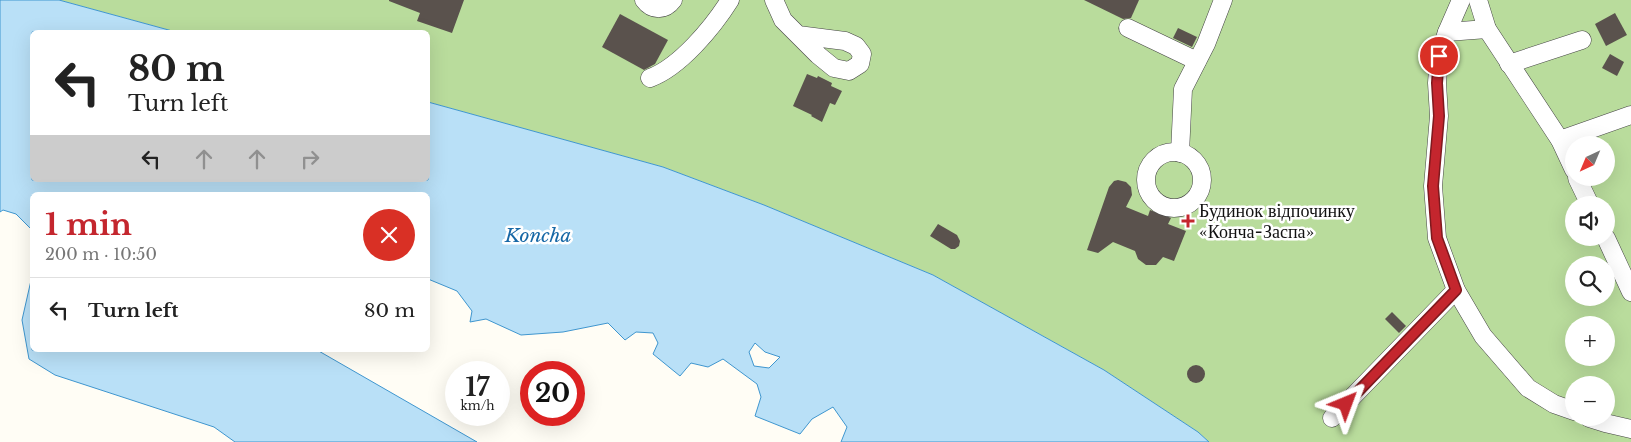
<!DOCTYPE html>
<html lang="en">
<head>
<meta charset="utf-8">
<style>
	body { margin:0; font-family:"Libre Baskerville",serif; background:#f2f2f2; color:#222; height:100vh; display:flex; flex-direction:column; font-size:19px; white-space:nowrap }
	* { box-sizing:border-box; margin:0 }
	p { font-size:16px; color:#767676 }
	.icon { flex:none; width:28px; height:28px; fill:none; stroke:currentColor; stroke-width:2; stroke-linecap:round; stroke-linejoin:round }
	.map { position:relative; flex:1; overflow:hidden }
	.drawer { position:absolute; left:30px; top:192px; width:400px; height:160px; display:flex; flex-direction:column; background:#fff; border-radius:8px; box-shadow:0 5px 20px #0002 }
	.drawer>* { flex:none }
	.hud { position:absolute; left:30px; top:30px; width:400px; height:152px; border-radius:8px; box-shadow:0 5px 20px #0002; background:#fff; color:#222; overflow:hidden }
	.needle { width:32px; rotate:224deg }
	.tools { position:absolute; left:1565px; top:136px; display:grid; gap:10px }
	.tools a { display:grid; place-items:center; width:50px; height:50px; border-radius:50%; background:#fff; box-shadow:0 5px 20px #0002; font-size:25px }
	.speed { position:absolute; left:445px; top:361px; display:flex; gap:10px; font-size:25px; font-weight:700; text-align:center }
	.speed>* { display:grid; place-content:center; width:65px; height:65px; border-radius:50%; background:#fff; box-shadow:0 5px 20px #0002; line-height:1 }
	.speed small { font-size:12px; font-weight:400 }
	.speed .limit { border:8px solid #d22; background:#fff; color:#111 }
	.pin { position:absolute; display:grid; place-items:center; width:42px; height:42px; color:#fff; margin:-21px; border:2px solid #fff; border-radius:50%; box-shadow:0 1px 5px #0007 }
	.me { position:absolute; width:55px; margin:-28px; rotate:44deg; stroke-linejoin:round; filter:drop-shadow(0 0 4px #0008) }
	.turn { display:flex; align-items:center; gap:18px; height:105px; padding:0 15px; font-size:22px }
	.turn .icon { width:65px; height:65px; stroke-width:2.5 }
	.turn b { display:block; font-size:35px; line-height:42px }
	.lanes { display:flex; align-items:center; height:48px; padding:0 15px; background:#0003; justify-content:center; gap:25px; direction:ltr }
	.lanes .off { opacity:.35 }
	.round { display:grid; place-items:center; flex:none; width:52px; height:52px; border-radius:26px; background:#f2f2f2 }
	.overview { display:flex; align-items:center; justify-content:space-between; height:85px; padding:0 15px }
	h1 { font-size:30px; font-weight:700; line-height:38px; color:#c4262e }
	ul { padding:0; list-style:none }
	li { display:flex; align-items:center; gap:15px; height:65px; padding:0 15px; border-top:1px solid #e0e0e0 }
	li div { flex:1 }
	li b { display:block; font-size:19px }
	li em { font-style:normal }
	.map>svg:first-child { display:block }
	.forest { fill:#b9dc9c; fill-rule:evenodd }
	.water { fill:#b9e0f7; stroke:#3f96cf; fill-rule:evenodd }
	.building { fill:#5a524d }
	.lines { fill:none; stroke-linecap:round; stroke-linejoin:round }
	.minor-casing { stroke:#444; stroke-width:19 }
	.minor { stroke:#fff; stroke-width:18 }
	.route-casing { stroke:#7f191e; stroke-width:12 }
	.route { stroke:#c4262e; stroke-width:9 }
	.poi-dot { fill:#c4262e; stroke:#fff; stroke-width:2 }
	.labels { text-anchor:middle; dominant-baseline:central; stroke-width:5; stroke-linejoin:round; paint-order:stroke }
	.poi-label { font-size:18px; fill:#111; stroke:#fff; text-anchor:start }
	.water-label { font-size:19px; font-style:italic; fill:#1768a6; stroke:#fff }
</style>
</head>
<body>
<div class="map">
<svg width="1631" height="442" viewBox="0 0 1631 442">
	<rect width="100%" height="100%" fill="#fffdf5"/>
	<!-- forest -->
	<path class="forest" d="M59,0H1631V442H1209L1198,432L1104,370L933,275L764,205L663,167L428,102V32H176ZM1574,145H1606V178H1574ZM1574,205H1606V238H1574ZM1574,265H1606V298H1574ZM1574,325H1606V358H1574ZM1574,385H1606V418H1574Z"/>
	<!-- water -->
	<g class="water">
		<path d="M0,0H59L176,32H32V180H428V102L663,167L764,205L933,275L1104,370L1198,432L1209,442H841L847,427L833,407L812,419L800,434L755,416L761,397L757,384L723,359L708,367L691,363L680,376L653,354L658,343L653,333L636,332L625,340L608,323L563,332L521,335L486,319L470,322L472,311L457,291L428,279V195H32V230L16,214L3,210L0,212ZM755,343L765,352L780,357L769,368L754,366L749,352Z"/>
		<path d="M32,276V350H317L477,442H235L214,427L55,375L29,359L22,320Z"/>
	</g>
	<!-- building -->
	<g class="building">
		<path d="M389,0H464L452,33L417,21L420,13L389,1Z"/>
		<path d="M1084,0H1139L1131,18L1123,19Z"/>
		<path d="M1615,13L1627,35L1606,46L1595,24Z"/>
		<path d="M620,14L668,40L655,64L644,70L602,47Z"/>
		<path d="M1178,28L1197,37L1192,47L1173,38Z"/>
		<path d="M1610,54L1624,62L1617,76L1602,68Z"/>
		<path d="M807,74L817,78L818,76L832,83L831,86L842,91L835,105L830,103L822,122L811,116L812,115L793,106Z"/>
		<path d="M1118,180L1126,182L1131,187L1132,195L1126,207L1148,216L1150,210L1171,218L1168,224L1186,231L1174,261L1163,257L1156,265H1146L1138,259L1135,251L1113,242L1098,253L1087,250L1109,187L1114,181Z"/>
		<path d="M938,224L957,235L960,241L959,246L955,249H951L930,236Z"/>
		<path d="M1392,312L1406,326L1399,333L1385,319Z"/>
		<circle cx="1196" cy="374" r="9"/>
	</g>
	<g class="lines">
		<defs>
			<g id="minor">
				<path d="M644,0C652,11 665,11 673,0"/>
				<path d="M774,0L783,20L818,55L834,68L849,71L860,64L862,54L856,46L845,41L798,35"/>
				<path d="M1461,0L1447,32L1439,56L1437,83L1439,116L1433,186L1437,238L1456,290L1483,336L1528,388L1554,404L1574,411"/>
				<path d="M1478,0L1487,29L1560,140L1574,170"/>
				<path d="M1128,28L1197,61"/>
				<path d="M1447,32L1487,29"/>
				<path d="M1509,64L1582,40"/>
				<path d="M650,78C680,67 713,27 730,0"/>
				<path d="M1560,140L1631,115"/>
				<circle cx="1174" cy="180" r="28"/>
				<path d="M1180,153L1183,89L1206,44L1223,0"/>
				<path d="M1577,178L1590,205"/>
				<path d="M1606,238L1631,292"/>
				<path d="M1332,418L1456,290"/>
				<path d="M1589,418L1605,423L1631,429"/>
			</g>
		</defs>
		<!-- minor casing -->
		<use href="#minor" class="minor-casing"/>
		<!-- minor -->
		<use href="#minor" class="minor"/>
	</g>
	<g class="lines">
		<defs>
			<path id="route" d="M1346,404L1456,290L1437,238L1433,186L1439,116L1437,83L1439,56"/>
		</defs>
		<!-- route casing -->
		<use href="#route" class="route-casing"/>
		<!-- route -->
		<use href="#route" class="route"/>
	</g>
	<!-- markers -->
	<path class="poi-dot" d="M1185.5 213.5h5v5h5v5h-5v5h-5v-5h-5v-5h5z"/>
	<g class="labels">
		<!-- poi labels -->
		<g class="poi-label">
			<text x="1199" y="211">Будинок відпочинку<tspan x="1199" dy="21">«Конча-Заспа»</tspan></text>
		</g>
		<!-- water labels -->
		<g class="water-label">
			<text x="538" y="235">Koncha</text>
		</g>
	</g>
</svg>
<div class="tools">
<a><svg class="needle" viewBox="-14 -14 28 28"><path d="M0-13l5 13h-10z" fill="#e53935"/><path d="M0 13l5-13h-10z" fill="#767676"/></svg></a>
<a><svg class="icon" aria-label="sound" viewBox="0 0 24 24"><path d="M4 9h4l5-4v14l-5-4H4zM17 9q2 3 0 6"/></svg></a>
<a><svg class="icon" aria-label="search" viewBox="0 0 24 24"><circle cx="10" cy="10" r="6"/><path d="M15 15l6 6"/></svg></a>
<a>+</a>
<a>−</a>
</div>
<div class="speed"><div>17<small>km/h</small></div><div class="limit">20</div></div>
<div class="pin" style="left:1439px;top:56px;background:#d93025"><svg class="icon" aria-label="arrive" viewBox="0 0 24 24"><path d="M6 21V4h12l-3 4 3 4H6"/></svg></div>
<svg class="me" style="left:1346px;top:404px" viewBox="-20 -20 40 40"><path d="M0-17L14 15 0 8-14 15z" fill="#c4262e" stroke="#fff" stroke-width="4"/></svg>
<div class="hud">
<div class="turn"><svg class="icon" aria-label="left" viewBox="0 0 24 24"><path d="M17 20v-9H6M10 6l-5 5 5 5"/></svg><div><b>80 m</b>Turn left</div></div>
<div class="lanes"><svg class="icon" aria-label="left" viewBox="0 0 24 24"><path d="M17 20v-9H6M10 6l-5 5 5 5"/></svg><svg class="icon off" aria-label="ahead" viewBox="0 0 24 24"><path d="M12 20V5M6 11l6-6 6 6"/></svg><svg class="icon off" aria-label="ahead" viewBox="0 0 24 24"><path d="M12 20V5M6 11l6-6 6 6"/></svg><svg class="icon off" aria-label="right" viewBox="0 0 24 24"><path d="M7 20v-9h11M14 6l5 5-5 5"/></svg></div>
</div>
<section class="drawer">
<div class="overview"><div><h1>1 min</h1><p>200 m · 10:50</p></div><a class="round" style="background:#d93025;color:#fff"><svg class="icon" aria-label="close" viewBox="0 0 24 24"><path d="M6 6l12 12M18 6L6 18"/></svg></a></div>
<ul>
<li><svg class="icon" aria-label="left" viewBox="0 0 24 24"><path d="M17 20v-9H6M10 6l-5 5 5 5"/></svg><div><b>Turn left</b></div><em>80 m</em></li>
</ul>
</section>
</div>
</body>
</html>
